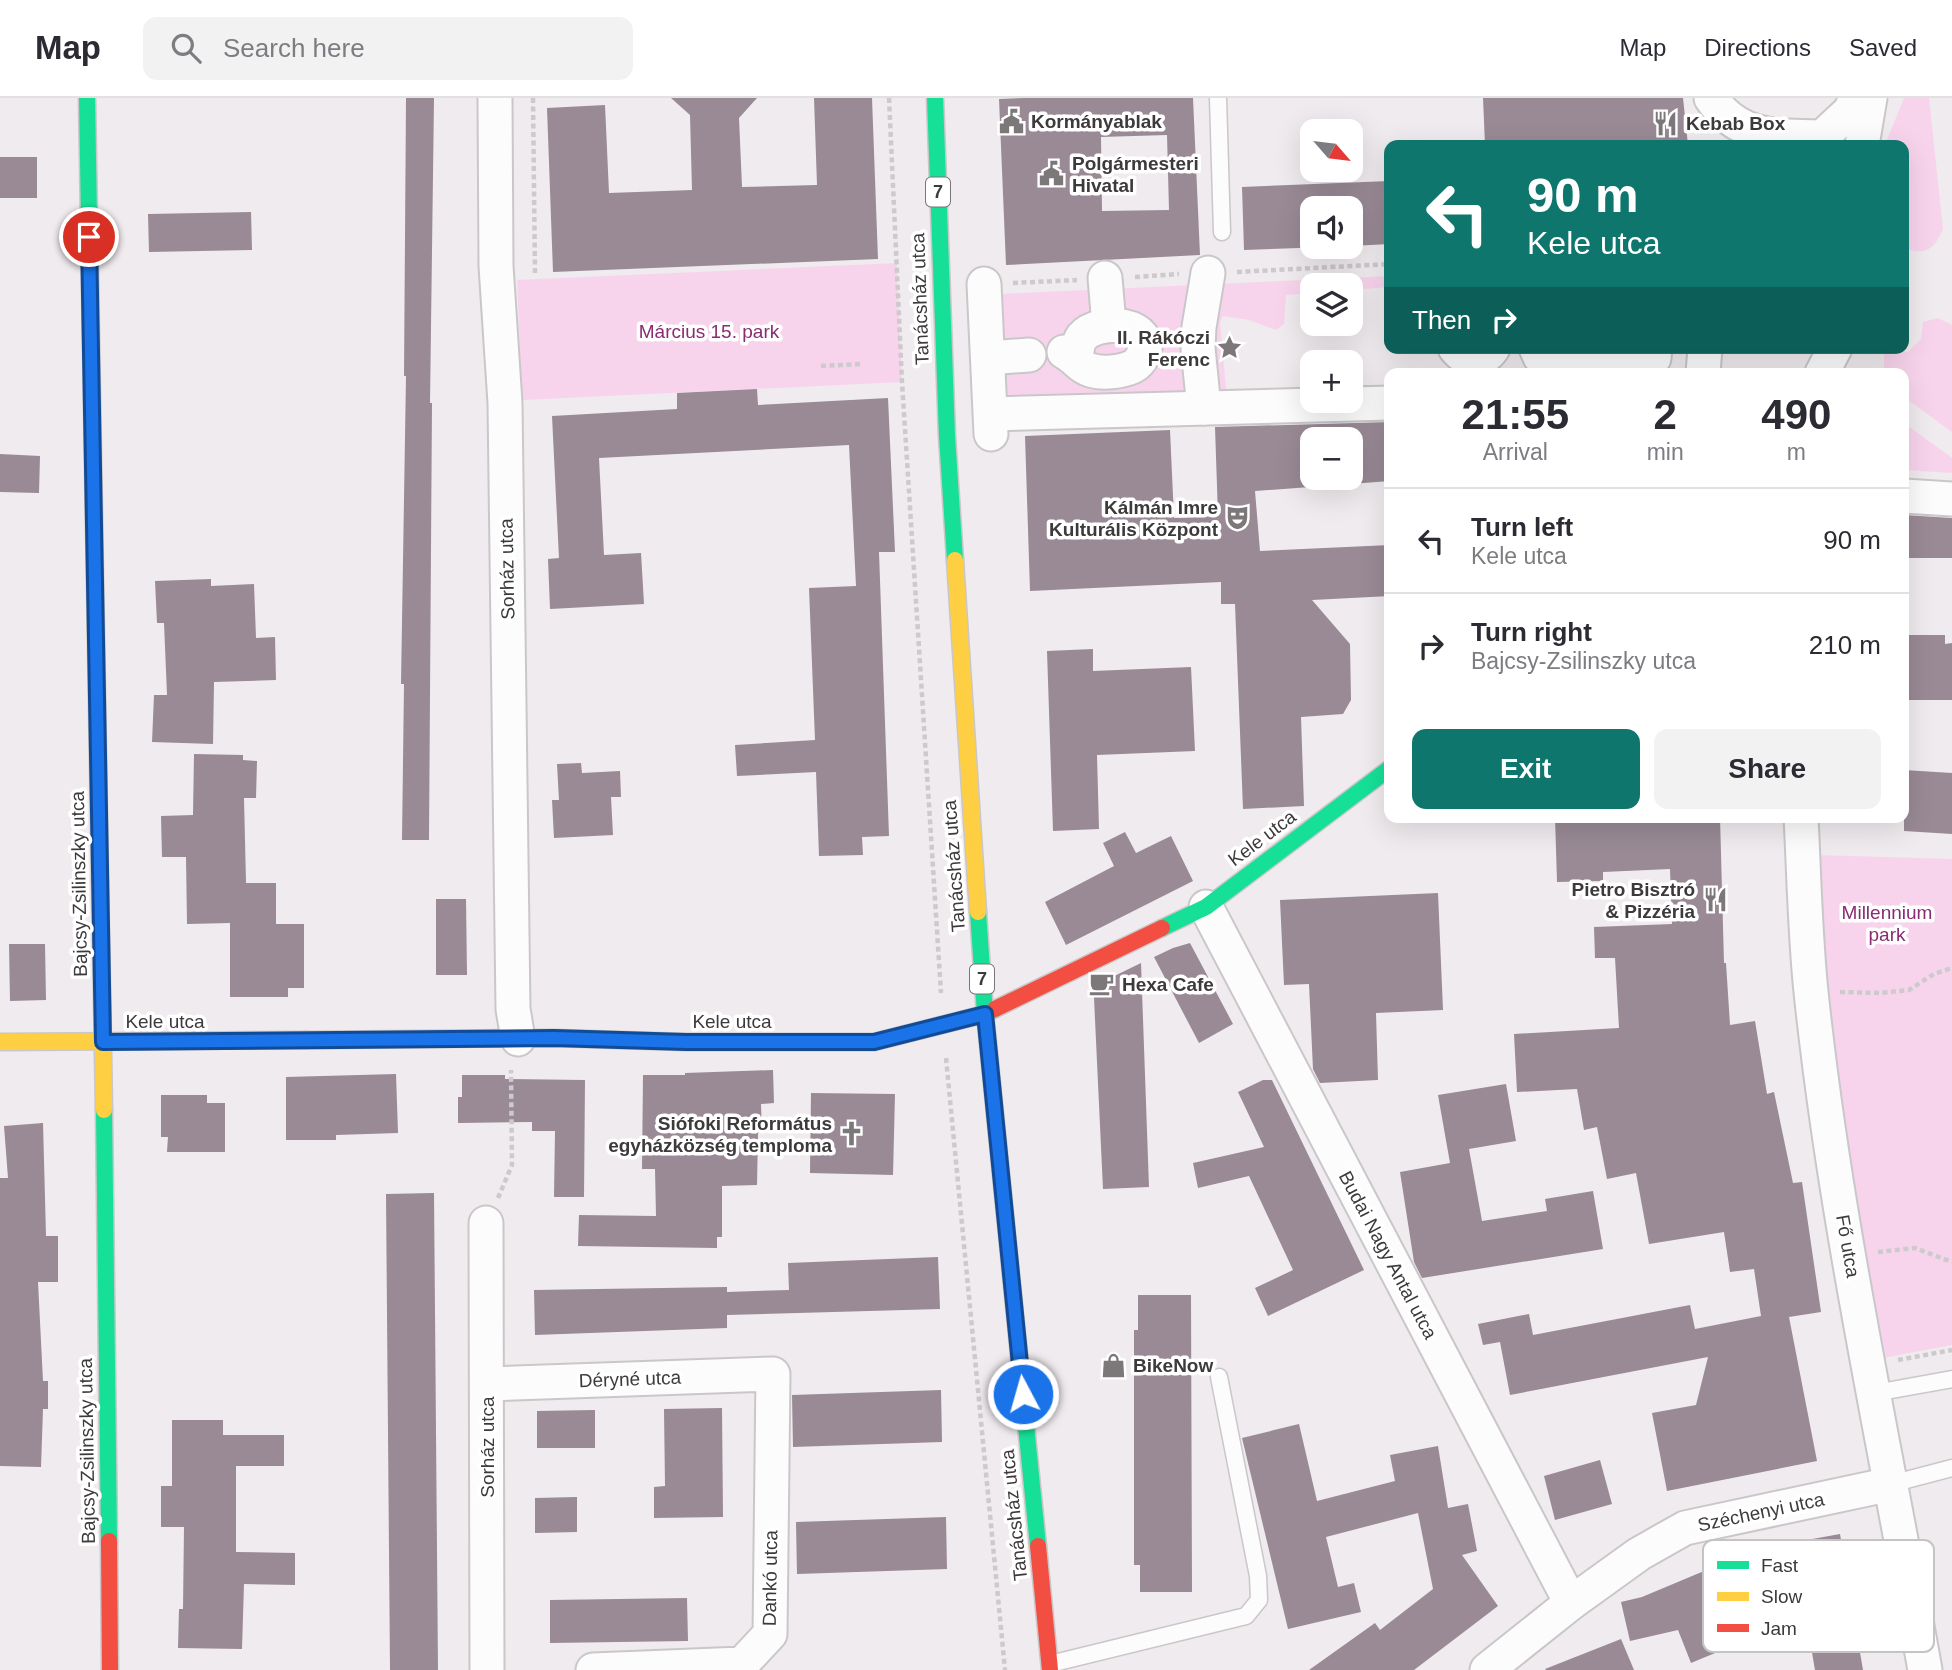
<!DOCTYPE html>
<html lang="en">
<head>
<meta charset="utf-8">
<style>
	body { margin:0; font-family:Arial,sans-serif; background:#f2f2f3; color:#2b2b33; height:100vh; display:flex; flex-direction:column; font-size:26px; white-space:nowrap }
	* { box-sizing:border-box; margin:0 }
	p { font-size:23px; color:#7c7c81 }
	.icon { flex:none; width:38px; height:38px; fill:none; stroke:currentColor; stroke-width:2; stroke-linecap:round; stroke-linejoin:round }
	.map { position:relative; flex:1; overflow:hidden }
	.side { position:absolute; left:1384px; top:270px; width:525px; height:455px; display:flex; flex-direction:column; background:#fff; border-radius:14px; box-shadow:0 7px 28px #0002 }
	.side>* { flex:none }
	.banner { position:absolute; left:1384px; top:42px; width:525px; height:214px; border-radius:14px; box-shadow:0 7px 28px #0002; background:#0f766e; color:#fff; overflow:hidden }
	.needle { width:46px; rotate:118deg }
	.fabs { position:absolute; left:1300px; top:21px; display:grid; gap:14px }
	.fabs a { display:grid; place-items:center; width:63px; height:63px; border-radius:14px; background:#fff; box-shadow:0 7px 28px #0002; font-size:35px }
	.pin { position:absolute; display:grid; place-items:center; width:60px; height:60px; color:#fff; margin:-30px; border:4px solid #fff; border-radius:50%; box-shadow:0 2px 7px #0007 }
	.me { position:absolute; width:77px; margin:-38px; rotate:354deg; stroke-linejoin:round; filter:drop-shadow(0 0 5px #0008) }
	.turn { display:flex; align-items:center; gap:24px; height:147px; padding:0 28px; font-size:32px }
	.turn .icon { width:91px; height:91px; stroke-width:2.5 }
	.turn b { display:block; font-size:49px; line-height:60px }
	.then { display:flex; align-items:center; height:66px; padding:0 28px; background:#0003; gap:14px; font-size:26px }
	.eta { display:flex; justify-content:space-evenly; align-items:center; height:119px; text-align:center }
	.eta b { font-size:42px; font-weight:700; line-height:49px }
	.button { display:flex; gap:14px; margin-top:auto; padding:14px 28px }
	.button a { flex:1; height:80px; border-radius:14px; background:#0f766e; color:#fff; font-size:28px; font-weight:700; line-height:80px; text-align:center }
	.button a+a { background:#f2f2f3; color:#2b2b33 }
	ul { padding:0; list-style:none }
	li { display:flex; align-items:center; gap:21px; height:105px; padding:0 28px; border-top:2px solid #e1e1e2 }
	li div { flex:1 }
	li b { display:block; font-size:26px }
	li em { font-style:normal }
	header { display:flex; align-items:center; gap:42px; box-sizing:border-box; height:98px; padding:0 35px; background:#fff; border-bottom:2px solid #e1e1e2 }
	header strong { font-size:33px }
	nav { display:flex; gap:38px; margin-inline-start:auto; font-size:24px }
	.search { width:490px; height:63px; background:#f2f2f3; display:flex; align-items:center; gap:18px; box-sizing:border-box; padding:0 24px; border-radius:14px; color:#7c7c81; font-size:26px }
	.map>svg:first-child { display:block }
	.green { fill:#f8d4ec }
	.building { fill:#998a95; fill-rule:evenodd }
	.lines { fill:none; stroke-linecap:round; stroke-linejoin:round }
	.lane-casing { stroke:#cac7c9; stroke-width:19 }
	.street-casing { stroke:#cac7c9; stroke-width:37 }
	.fast-casing { stroke:#cac7c9; stroke-width:19 }
	.slow-casing { stroke:#cac7c9; stroke-width:19 }
	.jam-casing { stroke:#cac7c9; stroke-width:19 }
	.path { stroke:#cccacb; stroke-width:4.5; stroke-dasharray:5 3.5; stroke-linecap:butt }
	.lane { stroke:#fdfcfc; stroke-width:16 }
	.street { stroke:#fdfcfc; stroke-width:33 }
	.fast { stroke:#16e098; stroke-width:16 }
	.slow { stroke:#ffcf43; stroke-width:16 }
	.jam { stroke:#f24e42; stroke-width:16 }
	.route-casing { stroke:#114b97; stroke-width:18 }
	.route { stroke:#1a73e8; stroke-width:12 }
	.labels { text-anchor:middle; dominant-baseline:central; stroke-width:7; stroke-linejoin:round; paint-order:stroke }
	.shield { fill:#fff; stroke:#777576; stroke-width:2 }
	.shield-label { font-size:18px; font-weight:bold; fill:#3d3a3c }
	.poi-label { font-size:19px; font-weight:bold; fill:#3d3a3c; stroke:#fff; text-anchor:start }
	.street-label { font-size:19px; fill:#3d3a3c; stroke:#fff }
	.park-label { font-size:19px; fill:#892c72; stroke:#fff }
	.key { fill:#fff; stroke:#c5c4c4; stroke-width:2 }
	.key-label { font-size:19px; fill:#3d3a3c }
</style>
</head>
<body>
<header>
<strong>Map</strong>
<div class="search"><svg class="icon" aria-label="search" viewBox="0 0 24 24"><circle cx="10" cy="10" r="6"/><path d="M15 15l6 6"/></svg>Search here</div>
<nav><a>Map</a><a>Directions</a><a>Saved</a></nav>
</header>
<div class="map">
<svg width="1952" height="1572" viewBox="0 0 1952 1572">
	<rect width="100%" height="100%" fill="#f0ebee"/>
	<!-- green -->
	<g class="green">
		<path d="M1904,0H1929L1943,131C1934,151 1927,158 1904,150V47H1885Z"/>
		<path d="M897,165L902,284L522,302L517,182Z"/>
		<path d="M1390,178L1389,189L1351,192V187H1312V195L1286,197L1284,226L1276,232L1249,222L1223,218L1220,224L1227,301L987,329L980,197Z"/>
		<path d="M1938,220L1952,227V334L1904,299V275H1884V250L1908,254L1921,241L1923,224Z"/>
		<path d="M1904,325L1952,360V375L1904,372Z"/>
		<path d="M1818,757L1952,761V1247L1883,1260L1843,1034L1828,896Z"/>
	</g>
	<!-- building -->
	<g class="building">
		<path d="M406,0H434L430,305H432L429,742H402L404,586H401L406,278H404Z"/>
		<path d="M671,0H757L739,20L742,89L817,87L814,0H872L878,161L553,174L547,10L605,7L609,95L692,92L690,17Z"/>
		<path d="M1025,0H1193L1200,157L1006,167L999,1ZM1167,37L1169,112L1102,113L1101,39Z"/>
		<path d="M1483,0H1683L1688,47H1485Z"/>
		<rect x="0" y="59" width="37" height="41"/>
		<path d="M1390,83V146L1351,148V110H1312V149H1328L1244,152L1242,89Z"/>
		<path d="M251,114L252,152L149,154L148,116Z"/>
		<path d="M757,291L758,307L888,300L895,454H879L889,738L862,739L863,757L819,758L816,674L737,678L735,647L815,642L809,490L856,488L849,347L599,360L604,457L641,455L644,506L550,511L548,461L559,460L552,318L677,311V295Z"/>
		<path d="M1390,324V383L1255,393L1260,453L1390,447V498L1312,502L1350,546L1351,602L1343,616L1301,619L1304,708L1243,711L1235,506H1221V484L1030,493L1025,338L1170,332L1174,420L1218,418L1215,329ZM1312,341H1351V380H1312Z"/>
		<path d="M0,356L40,358L39,395L0,394Z"/>
		<path d="M1904,417L1952,420V460H1904Z"/>
		<path d="M211,481V488L254,486L256,540L275,539L276,582L214,584L213,646L152,644L154,597H167L164,525H157L155,483Z"/>
		<path d="M1904,537H1945V546L1952,545V602H1904Z"/>
		<path d="M1093,551V573L1191,569L1195,653L1097,657L1099,731L1053,733L1047,553Z"/>
		<path d="M194,656L243,657V662L257,663L256,700H244L246,785H276V826H304V890H288V899H230V825L187,826L186,759H162L161,718L193,717Z"/>
		<path d="M581,665L582,675L620,673L621,699H611L613,737L554,740L552,702H559L557,666Z"/>
		<path d="M1904,672L1952,675V736L1904,733Z"/>
		<path d="M1555,719H1604V723L1720,719L1724,865H1726L1730,927L1755,923L1767,996L1774,994L1793,1085L1802,1084L1821,1214L1789,1219L1817,1363L1667,1393L1652,1315L1696,1307L1708,1259L1510,1297L1500,1244L1483,1247L1478,1226L1529,1216L1533,1237L1690,1207L1695,1231L1761,1218L1754,1171L1730,1174L1724,1134L1649,1146L1636,1075L1607,1081L1597,1029L1584,1032L1577,991L1517,994L1514,936L1619,930L1615,860H1595L1594,829L1672,826L1670,771L1603,774V783L1557,784Z"/>
		<path d="M1125,734L1136,755L1171,738L1193,783L1066,847L1045,804L1114,768L1103,745Z"/>
		<path d="M1438,795L1443,912L1376,915L1378,982L1320,985L1313,971L1309,886L1284,887L1280,802Z"/>
		<path d="M436,801H466L467,877H436Z"/>
		<path d="M1190,845L1233,926L1199,945L1154,859L1173,850Z"/>
		<path d="M9,846H45L46,902L10,903Z"/>
		<path d="M1141,865L1149,1089L1103,1091L1094,900L1100,885Z"/>
		<path d="M773,972L774,1005L761,1006L762,1035H758L757,1087L722,1088V1139H717V1150L578,1148L579,1117L656,1118L655,1071H642L643,977H685V975Z"/>
		<path d="M396,976L398,1035L336,1037V1042H286V979Z"/>
		<path d="M462,977H505V981L585,982L584,1099H554L555,1033H532V1024L458,1025V999H462Z"/>
		<path d="M1263,982H1272L1364,1172L1268,1218L1255,1190L1293,1172L1249,1078L1198,1090L1193,1065L1264,1049L1238,994Z"/>
		<path d="M1506,986L1516,1043L1469,1051L1482,1123L1547,1113L1545,1101L1593,1093L1603,1151L1422,1180L1414,1164L1400,1074L1450,1065L1438,997Z"/>
		<path d="M811,995L895,996L893,1077L810,1075Z"/>
		<path d="M161,997H207V1005H225V1054H167L168,1039H161Z"/>
		<path d="M43,1025L46,1138H58V1184H38L43,1283H48V1311H43L41,1369L0,1368V1080H8L4,1028Z"/>
		<path d="M434,1095L438,1572H390L386,1096Z"/>
		<path d="M938,1159L940,1211L727,1217V1230L535,1237L534,1192L727,1189V1194L789,1192L788,1165Z"/>
		<path d="M1138,1197H1191L1192,1494H1140V1467H1134V1232H1138Z"/>
		<path d="M941,1292L942,1344L793,1349L792,1297Z"/>
		<path d="M722,1310L723,1419L654,1420V1389L665,1388L664,1311Z"/>
		<path d="M595,1312V1350H537V1313Z"/>
		<path d="M172,1322H223V1337H284V1368H236V1454L295,1455V1487L244,1486L242,1551L178,1550L179,1511H183L184,1429H161V1388H172Z"/>
		<path d="M1299,1326L1317,1403L1395,1383L1390,1357L1438,1348L1448,1410L1468,1406L1477,1453L1462,1457L1498,1508L1414,1572H1309L1375,1525L1380,1532L1433,1491L1418,1415L1326,1439L1338,1489L1354,1485L1361,1514L1288,1531L1242,1340Z"/>
		<path d="M1600,1362L1612,1406L1555,1422L1544,1378Z"/>
		<path d="M577,1399V1434L535,1435V1400Z"/>
		<path d="M946,1419L947,1471L797,1476L796,1424Z"/>
		<path d="M1840,1436L1863,1572H1815L1800,1484L1725,1496L1744,1543L1691,1565L1678,1532L1630,1543L1621,1504L1642,1499L1747,1455V1453Z"/>
		<path d="M687,1500L688,1543L550,1545V1502Z"/>
		<path d="M1621,1541L1634,1572H1546L1545,1571Z"/>
	</g>
	<g class="lines">
		<defs>
			<g id="lane">
				<path d="M1218,0L1222,134"/>
				<path d="M1875,1295L1952,1281"/>
				<path d="M1891,1386L1952,1370"/>
				<path d="M1050,1566L1246,1518L1259,1502L1258,1478L1219,1279"/>
			</g>
			<g id="street">
				<path d="M495,0L496,168L505,305L513,911L518,941"/>
				<path d="M1711,0C1739,41 1777,38 1822,39L1850,13L1856,0"/>
				<path d="M1862,47L1870,0"/>
				<path d="M1105,180L1109,227"/>
				<path d="M984,186L991,336"/>
				<path d="M1455,250C1466,264 1483,265 1493,250"/>
				<path d="M1536,250L1540,259C1568,271 1582,274 1609,258L1632,264L1654,260L1655,250"/>
				<path d="M1064,254C1076,260 1079,269 1090,272C1102,276 1121,274 1132,269C1138,266 1140,263 1143,257C1157,225 1099,219 1082,239C1078,244 1077,253 1076,259"/>
				<path d="M988,260L1029,257"/>
				<path d="M1703,275L1705,250"/>
				<path d="M1822,275L1835,250"/>
				<path d="M1204,310L1198,250L1199,229L1208,175"/>
				<path d="M991,316L1390,305"/>
				<path d="M1904,398L1952,401"/>
				<path d="M1801,719C1804,777 1805,836 1811,894C1835,1122 1885,1347 1925,1572"/>
				<path d="M1206,809L1571,1505"/>
				<path d="M486,1125L487,1572"/>
				<path d="M487,1286L773,1276L770,1536L742,1566L593,1572"/>
				<path d="M1487,1572L1571,1505L1639,1456L1685,1430L1891,1386"/>
			</g>
			<g id="fast">
				<path d="M87,0L100,784"/>
				<path d="M935,0L947,338L955,462"/>
				<path d="M978,814L985,916L1038,1448"/>
				<path d="M1162,830L1206,809L1390,670"/>
				<path d="M306,942L554,940L686,944H874L985,916L995,911"/>
				<path d="M104,1012L109,1443"/>
			</g>
			<g id="slow">
				<path d="M955,462L978,814"/>
				<path d="M100,784L104,1012"/>
				<path d="M0,944L306,942"/>
			</g>
			<g id="jam">
				<path d="M995,911L1162,830"/>
				<path d="M109,1443L110,1572"/>
				<path d="M1038,1448L1050,1572"/>
			</g>
		</defs>
		<!-- lane casing -->
		<use href="#lane" class="lane-casing"/>
		<!-- street casing -->
		<use href="#street" class="street-casing"/>
		<!-- fast casing -->
		<use href="#fast" class="fast-casing"/>
		<!-- slow casing -->
		<use href="#slow" class="slow-casing"/>
		<!-- jam casing -->
		<use href="#jam" class="jam-casing"/>
		<!-- path -->
		<g class="path">
			<path d="M533,0L535,176"/>
			<path d="M889,0L902,284L941,895"/>
			<path d="M1237,174L1390,166"/>
			<path d="M1135,179L1179,176"/>
			<path d="M1013,185L1077,182"/>
			<path d="M821,268L860,266"/>
			<path d="M1840,894L1880,895L1909,892L1934,876L1952,870"/>
			<path d="M946,960L1005,1572"/>
			<path d="M498,1100L512,1067L511,972"/>
			<path d="M1878,1154L1915,1150L1952,1164"/>
			<path d="M1898,1262L1952,1252"/>
		</g>
		<!-- lane -->
		<use href="#lane" class="lane"/>
		<!-- street -->
		<use href="#street" class="street"/>
		<!-- fast -->
		<use href="#fast" class="fast"/>
		<!-- slow -->
		<use href="#slow" class="slow"/>
		<!-- jam -->
		<use href="#jam" class="jam"/>
	</g>
	<g class="lines">
		<defs>
			<path id="route" d="M89,139L103,944L554,940L686,944H874L985,916L1023,1296"/>
		</defs>
		<!-- route casing -->
		<use href="#route" class="route-casing"/>
		<!-- route -->
		<use href="#route" class="route"/>
	</g>
	<!-- icons -->
	<defs>
		<symbol id="civic-bare" viewBox="-9 -9 18 18"><path d="M-.6-6.5H3V-4.5H.6V-3L4-1V1h2V6H-6V1h2V-1L-.6-3ZM-1.2 2.5V6h2.4V2.5Z" fill="#7c787a" stroke="#fff" stroke-width="2.5" paint-order="stroke"/></symbol>
		<symbol id="restaurant-bare" viewBox="-9 -9 18 18"><path d="M-5-6h1v4h1v-4h1v4h1v-4h1v5L-1.5 .5V6h-2V.5L-5-1ZM5-6V6H3V1.5H1.5Q1.5-4 5-6Z" fill="#7c787a" stroke="#fff" stroke-width="2.5" paint-order="stroke"/></symbol>
		<symbol id="sight-bare" viewBox="-9 -9 18 18"><path d="M0-6L1.8-2.2L6-1.7L2.9 1.2L3.7 5.4L0 3.3L-3.7 5.4L-2.9 1.2L-6-1.7L-1.8-2.2Z" fill="#7c787a" stroke="#fff" stroke-width="2.5" paint-order="stroke"/></symbol>
		<symbol id="theatre-bare" viewBox="-9 -9 18 18"><path d="M-5-5.5Q0-4 5-5.5V0Q5 5 0 6Q-5 5-5 0ZM-3.3-2.5H-1v1.5H-3.3ZM1-2.5H3.3v1.5H1ZM-2.8 1Q0 5.5 2.8 1Z" fill="#7c787a" stroke="#fff" stroke-width="2.5" paint-order="stroke"/></symbol>
		<symbol id="cafe-bare" viewBox="-9 -9 18 18"><path d="M-5.5-4.5H6V0H3Q3 3.5 0 3.5H-2.5Q-5.5 3.5-5.5 0ZM3-3.2v2h1.7v-2ZM-6 4.5H4V6H-6Z" fill="#7c787a" stroke="#fff" stroke-width="2.5" paint-order="stroke"/></symbol>
		<symbol id="church-bare" viewBox="-9 -9 18 18"><path d="M-1.2-6h2.4v3.5h3.3v2.4h-3.3V6h-2.4V-.1h-3.3v-2.4h3.3Z" fill="#7c787a" stroke="#fff" stroke-width="2.5" paint-order="stroke"/></symbol>
		<symbol id="shop-bare" viewBox="-9 -9 18 18"><path d="M-5-2.5h2.3a2.7 3.5 0 0 1 5.4 0H5L5.5 6h-11ZM-1.5-2.5h3a1.5 2.3 0 0 0-3 0Z" fill="#7c787a" stroke="#fff" stroke-width="2.5" paint-order="stroke"/></symbol>
	</defs>
	<g fill-rule="evenodd">
		<use href="#civic-bare" x="994" y="6" width="35" height="35"/>
		<use href="#restaurant-bare" x="1648" y="8" width="35" height="35"/>
		<use href="#civic-bare" x="1034" y="58" width="35" height="35"/>
		<use href="#sight-bare" x="1212" y="232" width="35" height="35"/>
		<use href="#theatre-bare" x="1220" y="402" width="35" height="35"/>
		<use href="#restaurant-bare" x="1698" y="784" width="35" height="35"/>
		<use href="#cafe-bare" x="1084" y="868" width="35" height="35"/>
		<use href="#church-bare" x="834" y="1018" width="35" height="35"/>
		<use href="#shop-bare" x="1096" y="1250" width="35" height="35"/>
	</g>
	<g class="labels">
		<!-- shield labels -->
		<g class="shield">
			<rect x="926" y="79.5" width="24" height="29" rx="5"/>
			<rect x="970" y="866.5" width="24" height="29" rx="5"/>
		</g>
		<g class="shield-label">
			<text x="938" y="94">7</text>
			<text x="982" y="881">7</text>
		</g>
		<!-- poi labels -->
		<g class="poi-label">
			<text x="1031" y="23">Kormányablak</text>
			<text x="1686" y="25">Kebab Box</text>
			<text x="1072" y="65">Polgármesteri<tspan x="1072" dy="22">Hivatal</tspan></text>
			<text x="1210" y="239" text-anchor="end">II. Rákóczi<tspan x="1210" dy="22">Ferenc</tspan></text>
			<text x="1218" y="409" text-anchor="end">Kálmán Imre<tspan x="1218" dy="22">Kulturális Központ</tspan></text>
			<text x="1695" y="791" text-anchor="end">Pietro Bisztró<tspan x="1695" dy="22">&amp; Pizzéria</tspan></text>
			<text x="1122" y="886">Hexa Cafe</text>
			<text x="832" y="1025" text-anchor="end">Siófoki Református<tspan x="832" dy="22">egyházközség temploma</tspan></text>
			<text x="1133" y="1267">BikeNow</text>
		</g>
		<!-- street labels -->
		<g class="street-label">
			<text transform="translate(920 201) rotate(-92)">Tanácsház utca</text>
			<text transform="translate(507 471) rotate(-91)">Sorház utca</text>
			<text transform="translate(1262 740) rotate(-37)">Kele utca</text>
			<text transform="translate(954 768) rotate(-94)">Tanácsház utca</text>
			<text transform="translate(79 786) rotate(-91)">Bajcsy-Zsilinszky utca</text>
			<text x="165" y="923">Kele utca</text>
			<text x="732" y="923">Kele utca</text>
			<text transform="translate(1848 1148) rotate(80)">Fő utca</text>
			<text transform="translate(1388 1157) rotate(62)">Budai Nagy Antal utca</text>
			<text transform="translate(630 1281) rotate(-2)">Déryné utca</text>
			<text transform="translate(487 1349) rotate(-90)">Sorház utca</text>
			<text transform="translate(87 1353) rotate(-91)">Bajcsy-Zsilinszky utca</text>
			<text transform="translate(1761 1414) rotate(-12)">Széchenyi utca</text>
			<text transform="translate(1014 1417) rotate(-96)">Tanácsház utca</text>
			<text transform="translate(770 1480) rotate(-89)">Dankó utca</text>
		</g>
		<!-- park labels -->
		<g class="park-label">
			<text x="709" y="233">Március 15. park</text>
			<text x="1887" y="814">Millennium<tspan x="1887" dy="22">park</tspan></text>
		</g>
	</g>
	<!-- legend -->
	<rect x="1703" y="1442" width="231" height="112" rx="10" class="key"/>
	<rect x="1717" y="1463" width="32" height="8" fill="#16e098"/>
	<rect x="1717" y="1494" width="32" height="9" fill="#ffcf43"/>
	<rect x="1717" y="1526" width="32" height="8" fill="#f24e42"/>
	<g class="key-label">
		<text x="1761" y="1474">Fast</text>
		<text x="1761" y="1505">Slow</text>
		<text x="1761" y="1537">Jam</text>
	</g>
</svg>
<div class="fabs">
<a><svg class="needle" viewBox="-14 -14 28 28"><path d="M0-13l5 13h-10z" fill="#e53935"/><path d="M0 13l5-13h-10z" fill="#7c7c81"/></svg></a>
<a><svg class="icon" aria-label="sound" viewBox="0 0 24 24"><path d="M4 9h4l5-4v14l-5-4H4zM17 9q2 3 0 6"/></svg></a>
<a><svg class="icon" aria-label="layers" viewBox="0 0 24 24"><path d="M12 4l9 5-9 5-9-5zM3 14l9 5 9-5"/></svg></a>
<a>+</a>
<a>−</a>
</div>
<div class="pin" style="left:89px;top:139px;background:#d93025"><svg class="icon" aria-label="arrive" viewBox="0 0 24 24"><path d="M6 21V4h12l-3 4 3 4H6"/></svg></div>
<svg class="me" style="left:1023px;top:1296px" viewBox="-20 -20 40 40"><circle r="17" fill="#1a73e8" stroke="#fff" stroke-width="3"/><path d="M0-11L8 9 0 5-8 9z" fill="#fff"/></svg>
<div class="banner">
<div class="turn"><svg class="icon" aria-label="left" viewBox="0 0 24 24"><path d="M17 20v-9H6M10 6l-5 5 5 5"/></svg><div><b>90 m</b>Kele utca</div></div>
<div class="then">Then<svg class="icon" aria-label="right" viewBox="0 0 24 24"><path d="M7 20v-9h11M14 6l5 5-5 5"/></svg></div>
</div>
<section class="side">
<div class="eta">
<div><b>21:55</b><p>Arrival</p></div>
<div><b>2</b><p>min</p></div>
<div><b>490</b><p>m</p></div>
</div>
<ul>
<li><svg class="icon" aria-label="left" viewBox="0 0 24 24"><path d="M17 20v-9H6M10 6l-5 5 5 5"/></svg><div><b>Turn left</b><p>Kele utca</p></div><em>90 m</em></li>
<li><svg class="icon" aria-label="right" viewBox="0 0 24 24"><path d="M7 20v-9h11M14 6l5 5-5 5"/></svg><div><b>Turn right</b><p>Bajcsy-Zsilinszky utca</p></div><em>210 m</em></li>
</ul>
<div class="button"><a>Exit</a><a>Share</a></div>
</section>
</div>
</body>
</html>
